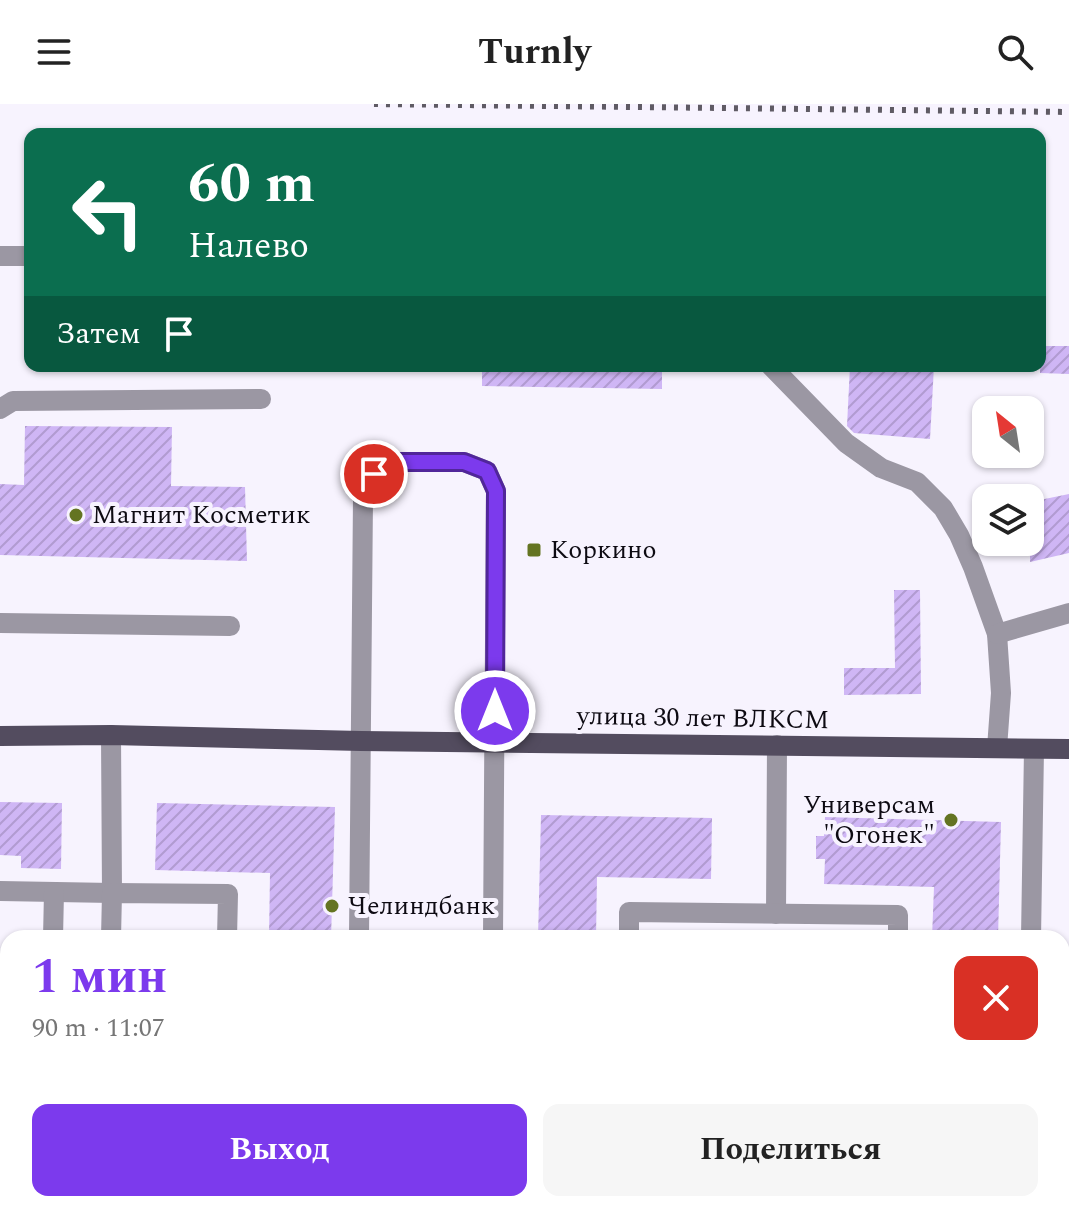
<!DOCTYPE html>
<html lang="ru">
<head>
<meta charset="utf-8">
<style>
	body { margin:0; font-family:Spectral,serif; background:#f6f6f6; color:#222; height:100vh; display:flex; flex-direction:column; font-size:30px; white-space:nowrap }
	* { box-sizing:border-box; margin:0 }
	p { font-size:26px; color:#767676 }
	.icon { flex:none; width:44px; height:44px; fill:none; stroke:currentColor; stroke-width:2; stroke-linecap:round; stroke-linejoin:round }
	.map { position:relative; flex:1; overflow:hidden }
	.details { position:absolute; left:0px; top:826px; width:1070px; height:282px; display:flex; flex-direction:column; background:#fff; border-radius:24px 24px 0 0; box-shadow:0 2px 6px #0004 }
	.details>* { flex:none }
	.guide { position:absolute; left:24px; top:24px; width:1022px; height:244px; border-radius:16px; box-shadow:0 2px 6px #0004; background:#0b6e4f; color:#fff; overflow:hidden }
	.needle { width:52px; rotate:330deg }
	.controls { position:absolute; left:972px; top:292px; display:grid; gap:16px }
	.controls a { display:grid; place-items:center; width:72px; height:72px; border-radius:16px; background:#fff; box-shadow:0 2px 6px #0004; font-size:40px }
	.pin { position:absolute; display:grid; place-items:center; width:68px; height:68px; color:#fff; margin:-34px; border:4px solid #fff; border-radius:50%; box-shadow:0 2px 8px #0007 }
	.me { position:absolute; width:88px; margin:-44px; rotate:0deg; stroke-linejoin:round; filter:drop-shadow(0 0 6px #0008) }
	.turn { display:flex; align-items:center; gap:28px; height:168px; padding:0 32px; font-size:36px }
	.turn .icon { width:104px; height:104px; stroke-width:2.5 }
	.turn b { display:block; font-size:56px; line-height:68px }
	.then { display:flex; align-items:center; height:76px; padding:0 32px; background:#0003; gap:16px; font-size:30px }
	.round { display:grid; place-items:center; flex:none; width:84px; height:84px; border-radius:16px; background:#f6f6f6 }
	.headline { display:flex; align-items:center; justify-content:space-between; height:136px; padding:0 32px }
	h1 { font-size:48px; font-weight:700; line-height:60px; color:#7c3aed }
	.button { display:flex; gap:16px; margin-top:auto; padding:16px 32px }
	.button a { flex:1; height:92px; border-radius:16px; background:#7c3aed; color:#fff; font-size:32px; font-weight:700; line-height:92px; text-align:center }
	.button a+a { background:#f6f6f6; color:#222 }
	header { display:flex; justify-content:space-between; align-items:center; height:104px; padding:0 32px; background:#fff; font-size:36px; font-weight:700 }
	.map>svg:first-child { display:block }
	.built { fill:#f0e8fd }
	.building { fill:url(#building-hatch) }
	.lines { fill:none; stroke-linecap:round; stroke-linejoin:round }
	.minor { stroke:#9b97a3; stroke-width:20 }
	.major { stroke:#534c5f; stroke-width:20 }
	.rail { stroke:#5f5b64; stroke-width:6; stroke-dasharray:4 8; stroke-linecap:butt }
	.route-casing { stroke:#51269a; stroke-width:20 }
	.route { stroke:#7c3aed; stroke-width:14 }
	.poi-dot { fill:#647422; stroke:#f7f3fe; stroke-width:3 }
	.labels { text-anchor:middle; dominant-baseline:central; stroke-width:8; stroke-linejoin:round; paint-order:stroke }
	.poi-label { font-size:26px; fill:#0d0a12; stroke:#f7f3fe; text-anchor:start }
	.street-label { font-size:26px; fill:#0d0a12; stroke:#f7f3fe }
</style>
</head>
<body>
<header><svg class="icon" aria-label="menu" viewBox="0 0 24 24"><path d="M4 6h16M4 12h16M4 18h16"/></svg>Turnly<svg class="icon" aria-label="search" viewBox="0 0 24 24"><circle cx="10" cy="10" r="6"/><path d="M15 15l6 6"/></svg></header>
<div class="map">
<svg width="1069" height="1107" viewBox="0 0 1069 1107">
	<defs>
		<pattern id="building-hatch" width="6" height="6" patternUnits="userSpaceOnUse" patternTransform="scale(2)"><rect width="6" height="6" fill="#cfb6f5"/><path d="M-1 1l2-2M0 6l6-6M5 7l2-2" fill="none" stroke="#b19bd1"/></pattern>
	</defs>
	<rect width="100%" height="100%" fill="#f7f3fe"/>
	<!-- built -->
	<path class="built" d="M1062,1046H1069V1107H1049V1100H1062Z"/>
	<!-- building -->
	<g class="building">
		<path d="M1040,242H1069V270L1040,269Z"/>
		<path d="M482,262H662V285L482,282Z"/>
		<path d="M850,262H934L930,335L854,329L847,322Z"/>
		<path d="M25,322L172,323L171,382L245,383L247,457L0,451V380L24,381Z"/>
		<path d="M1069,390V449L1030,458V398Z"/>
		<path d="M894,486H920L921,590L844,591V564H895Z"/>
		<path d="M0,698L62,699L61,765L21,764V752L0,751Z"/>
		<path d="M157,699L335,703L331,834H269L270,769L155,766Z"/>
		<path d="M541,711L712,714L711,775L597,773L596,834H538Z"/>
		<path d="M825,713L1001,718L998,834H932L934,783L824,780L825,755H816V732H824Z"/>
	</g>
	<g class="lines">
		<!-- minor -->
		<g class="minor">
			<path d="M0,152H30"/>
			<path d="M771,262L846,339L881,364L917,378L943,404L959,431L973,463L997,530L1001,589L997,644"/>
			<path d="M0,305L13,297L261,295"/>
			<path d="M0,519L230,522"/>
			<path d="M997,530L1069,509"/>
			<path d="M0,787L112,789L111,631"/>
			<path d="M776,810L777,641"/>
			<path d="M53,834L54,788"/>
			<path d="M111,834L112,789L228,790L227,834"/>
			<path d="M359,834L363,394L374,370L397,358H464L487,367L496,387L493,834"/>
			<path d="M629,834V808L898,811V834"/>
			<path d="M1031,834L1034,645"/>
			<path d="M1062,907H1069"/>
			<path d="M103,1107V1100"/>
			<path d="M219,1107V1100"/>
			<path d="M353,1107V1100"/>
			<path d="M488,1107V1100"/>
			<path d="M636,1107V1100"/>
			<path d="M895,1107V1100"/>
			<path d="M1027,1107V1100"/>
		</g>
		<!-- major -->
		<path class="major" d="M0,632L111,631L361,637L1069,645"/>
		<!-- rail -->
		<path class="rail" d="M374,0L1069,8"/>
	</g>
	<g class="lines">
		<defs>
			<path id="route" d="M374,370L397,358H464L487,367L496,387L495,607"/>
		</defs>
		<!-- route casing -->
		<use href="#route" class="route-casing"/>
		<!-- route -->
		<use href="#route" class="route"/>
	</g>
	<!-- markers -->
	<g class="poi-dot">
		<circle cx="76" cy="411" r="8"/>
		<rect x="526" y="438" width="16" height="16" rx="4"/>
		<circle cx="951" cy="716" r="8"/>
		<circle cx="332" cy="802" r="8"/>
	</g>
	<g class="labels">
		<!-- poi labels -->
		<g class="poi-label">
			<text x="92" y="411">Магнит Косметик</text>
			<text x="550" y="446">Коркино</text>
			<text x="935" y="701" text-anchor="end">Универсам<tspan x="935" dy="30">"Огонек"</tspan></text>
			<text x="348" y="802">Челиндбанк</text>
		</g>
		<!-- street labels -->
		<g class="street-label">
			<text transform="translate(703 614) rotate(1)">улица 30 лет ВЛКСМ</text>
		</g>
	</g>
</svg>
<div class="controls">
<a><svg class="needle" viewBox="-14 -14 28 28"><path d="M0-13l5 13h-10z" fill="#e53935"/><path d="M0 13l5-13h-10z" fill="#767676"/></svg></a>
<a><svg class="icon" aria-label="layers" viewBox="0 0 24 24"><path d="M12 4l9 5-9 5-9-5zM3 14l9 5 9-5"/></svg></a>
</div>
<div class="pin" style="left:374px;top:370px;background:#d93025"><svg class="icon" aria-label="arrive" viewBox="0 0 24 24"><path d="M6 21V4h12l-3 4 3 4H6"/></svg></div>
<svg class="me" style="left:495px;top:607px" viewBox="-20 -20 40 40"><circle r="17" fill="#7c3aed" stroke="#fff" stroke-width="3"/><path d="M0-11L8 9 0 5-8 9z" fill="#fff"/></svg>
<div class="guide">
<div class="turn"><svg class="icon" aria-label="left" viewBox="0 0 24 24"><path d="M17 20v-9H6M10 6l-5 5 5 5"/></svg><div><b>60 m</b>Налево</div></div>
<div class="then">Затем<svg class="icon" aria-label="arrive" viewBox="0 0 24 24"><path d="M6 21V4h12l-3 4 3 4H6"/></svg></div>
</div>
<section class="details">
<div class="headline"><div><h1>1 мин</h1><p>90 m · 11:07</p></div><a class="round" style="background:#d93025;color:#fff"><svg class="icon" aria-label="close" viewBox="0 0 24 24"><path d="M6 6l12 12M18 6L6 18"/></svg></a></div>
<div class="button"><a>Выход</a><a>Поделиться</a></div>
</section>
</div>
</body>
</html>
